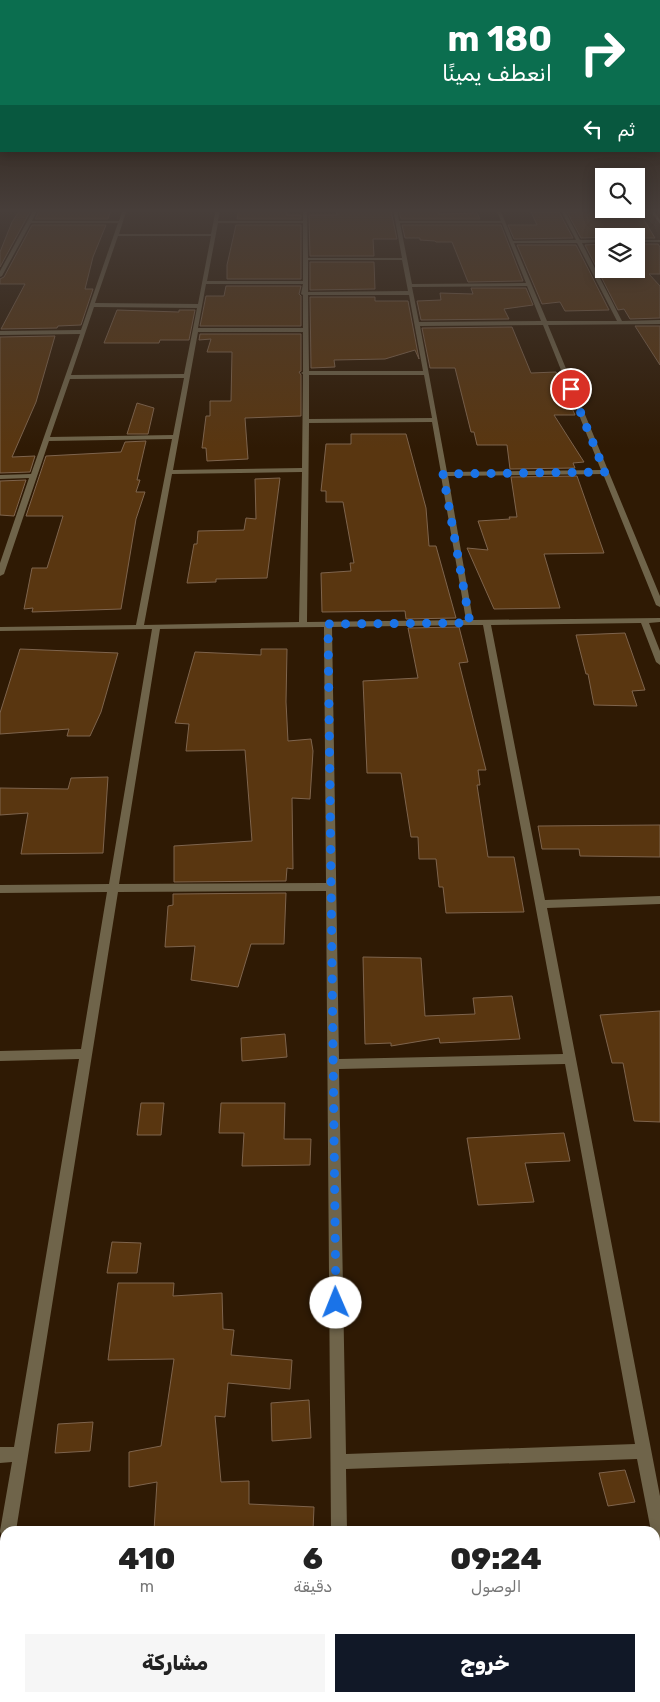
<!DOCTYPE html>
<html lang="ar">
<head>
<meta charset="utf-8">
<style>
	body { margin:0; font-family:Rubik,"Noto Sans Arabic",sans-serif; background:#f6f6f6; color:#222; direction:rtl; height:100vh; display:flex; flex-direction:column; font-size:19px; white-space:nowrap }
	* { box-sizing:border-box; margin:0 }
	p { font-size:16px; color:#767676 }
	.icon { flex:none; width:28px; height:28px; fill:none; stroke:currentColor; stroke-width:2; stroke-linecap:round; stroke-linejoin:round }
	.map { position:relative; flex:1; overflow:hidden; direction:ltr }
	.details { position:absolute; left:0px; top:1526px; width:660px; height:176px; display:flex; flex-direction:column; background:#fff; border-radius:15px 15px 0 0; box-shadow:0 2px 12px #0003; direction:rtl }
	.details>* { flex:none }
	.banner { position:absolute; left:0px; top:0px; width:660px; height:152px; box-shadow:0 2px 12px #0003; direction:rtl; background:#0b6e4f; color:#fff; overflow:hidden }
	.buttons { position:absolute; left:595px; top:168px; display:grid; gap:10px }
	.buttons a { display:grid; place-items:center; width:50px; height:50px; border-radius:0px; background:#fff; box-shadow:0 2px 12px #0003; font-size:25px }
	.pin { position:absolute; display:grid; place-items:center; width:42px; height:42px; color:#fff; margin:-21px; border:2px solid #fff; border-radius:50%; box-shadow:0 1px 5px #0007 }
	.me { position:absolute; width:55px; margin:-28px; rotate:359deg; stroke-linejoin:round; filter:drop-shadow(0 0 4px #0008) }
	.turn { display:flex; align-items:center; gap:18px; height:105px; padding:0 25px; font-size:22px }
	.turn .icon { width:65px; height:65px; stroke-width:2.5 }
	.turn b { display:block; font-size:35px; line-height:42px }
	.then { display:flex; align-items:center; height:48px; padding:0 25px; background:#0003; gap:10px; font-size:19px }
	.eta { display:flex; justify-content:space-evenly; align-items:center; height:85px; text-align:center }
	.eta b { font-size:30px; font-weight:800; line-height:35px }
	.cta { display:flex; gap:10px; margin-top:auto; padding:10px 25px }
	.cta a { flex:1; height:58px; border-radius:0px; background:#111827; color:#fff; font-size:20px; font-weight:800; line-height:58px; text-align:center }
	.cta a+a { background:#f6f6f6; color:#222 }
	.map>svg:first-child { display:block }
	.building { fill:#593610; stroke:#7e644d }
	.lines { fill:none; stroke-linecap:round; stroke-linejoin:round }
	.minor { fill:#6f644a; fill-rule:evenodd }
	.route { stroke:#1a73e8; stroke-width:9; stroke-dasharray:0 16.2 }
</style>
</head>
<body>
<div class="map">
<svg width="660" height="1702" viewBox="0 0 660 1702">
	<rect width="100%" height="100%" fill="#2f1a04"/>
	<!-- building -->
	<g class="building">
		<path d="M111,209L108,219H35L40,210Z"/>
		<path d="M239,209L286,210L287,215H301V219H237Z"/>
		<path d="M410,209H437L439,214L477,213L480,219H401L399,211Z"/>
		<path d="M20,210H31L0,267V252L12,222Z"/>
		<path d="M638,210L655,238H636V236L581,238L567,212Z"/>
		<path d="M336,211H391L397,239H373L374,256H310L309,215H337Z"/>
		<path d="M531,212H559L573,238L514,239L508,225H537Z"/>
		<path d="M32,225H106L93,257L85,289H93L81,325L58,326L57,328L1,329L25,284H0V279L4,277Z"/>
		<path d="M236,225H301V279H227V265Z"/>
		<path d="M402,225H501L523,281L468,282L452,242H436L435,241L420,240V238H405Z"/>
		<path d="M604,244V269H636V244H658L660,247V274H649L660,286V318L630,319L624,309L618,310L585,245Z"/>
		<path d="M517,245H576L609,310L565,311L560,302L542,304Z"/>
		<path d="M310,262H374L375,289L310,290Z"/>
		<path d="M226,286H301L299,294L301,296V326H200L206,296H224Z"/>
		<path d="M471,288H526L533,305L504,309L509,319L421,320L417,301L441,300L440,293L473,294Z"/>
		<path d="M310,297H375V301H408L419,359L415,350L385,359L334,360L335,367L311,368Z"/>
		<path d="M117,310L179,312V310H195L189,340H160L159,343H104Z"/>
		<path d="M635,326H660V365Z"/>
		<path d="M512,327L531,373L556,372L575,415H554L584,462L573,463L575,468L510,469L507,445H477L474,432H471L455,368H430L422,328Z"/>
		<path d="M200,334H301V371L299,372L301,375V416L245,418L248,459L207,461L206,448H202L206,416H210V401H231L232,352H207L211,339L199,340Z"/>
		<path d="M55,336L36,402L12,457L35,456L30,472L0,473V337Z"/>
		<path d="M137,403L154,408L148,434H127Z"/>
		<path d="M351,434H406L426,508L429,546H436L456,618L406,619L405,611L322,612L321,573L351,571L350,563H354L343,502H326V491H321L326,444H351Z"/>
		<path d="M146,441L137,480H140L136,492H145L136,519L121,609L32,612L33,608L24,609L32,568H47L63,516H26L46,456L121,452L125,442Z"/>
		<path d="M577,476L604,553L544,554L560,608L494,609L467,548L488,550L478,521L510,519L509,517H517L511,477Z"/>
		<path d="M280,478L267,578L216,579V582L187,583L194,544H197L198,531L244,530L246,518L256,519L255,479Z"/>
		<path d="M26,480L14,516L0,515V481Z"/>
		<path d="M459,627L468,662L459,663L486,770H478L480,785H477L488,857H514L524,912L446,913L443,887H439L436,859H419L418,837H411L401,773H367L363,681L418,678L408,628Z"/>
		<path d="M625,633L645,690L632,691L637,706L594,705L588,674H586L576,635Z"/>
		<path d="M20,649L118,653L101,712L90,736H67L69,729L0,734V713Z"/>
		<path d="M261,649H287L286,702L288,741L311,739L313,751L310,799L292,798L293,869L287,868L286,881L174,882V846L252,841L245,750L186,751L189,724L175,723L195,652L261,655Z"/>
		<path d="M108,777L103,853L21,854L28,813L0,815V788L68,789L71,778Z"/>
		<path d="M660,825V857L580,856L579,849H542L538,826Z"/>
		<path d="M286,893L284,944H251L238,987L191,980L195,946L165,947L168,906L173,905V894Z"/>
		<path d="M363,957L421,958L425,1016L475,1014L473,998L512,996L520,1039L440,1043L439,1038L391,1046V1043L365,1044Z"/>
		<path d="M660,1011V1122L634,1121L623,1063H612L600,1015Z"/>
		<path d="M285,1034L287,1057L242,1061L241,1038Z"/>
		<path d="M141,1103H164L161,1135H137Z"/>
		<path d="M221,1103H285L284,1139H311L310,1165L242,1166L244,1133H219Z"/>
		<path d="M564,1133L570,1161L525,1163L534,1202L478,1205L467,1138Z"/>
		<path d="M112,1242L141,1243L137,1273H107Z"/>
		<path d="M118,1283H174L173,1296L222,1293L223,1329L234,1330L231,1355L292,1360L290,1389L228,1383L225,1417L215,1416L221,1482L249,1481V1504L314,1507L313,1531H154L157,1482L129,1487V1452L161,1446L174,1359L108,1360Z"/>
		<path d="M309,1400L311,1438L272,1441L271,1403Z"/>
		<path d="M93,1422L90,1451L55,1453L58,1424Z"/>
		<path d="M625,1470L635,1502L608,1506L599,1473Z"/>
	</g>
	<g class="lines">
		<!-- minor -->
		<g class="minor">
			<path d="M34,209H38L32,221H119L123,209H127L119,234H211L216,209H220L218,221H303V209H307L308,258H402L393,209H397L399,221H501L496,209H500L513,241L576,240L560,209H564L580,240H604V242L582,243L622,321L660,320V324L548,325L660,596V607L656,605L603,474L448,476L473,620L660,618V622L649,623L660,651V665L656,662L641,623L491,625L545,900L660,896V904L547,908L660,1496V1546L655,1544V1531H651L637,1459L346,1469L347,1531H331L326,891L118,892L16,1531H5V1538L2,1537L0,1531L12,1462L0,1463V1447H14L79,1059L0,1061V1051L81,1049L107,892L0,893V885L109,884L152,629L0,631V627L136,625L172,439L49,441L4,574L0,576V563L29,478L0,479V475L31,474L80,334L0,335V331L81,330L118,223H31L2,276L0,277V271ZM218,223H303V281H207ZM400,223H502L526,283L412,284ZM118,236H211L198,304L95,303ZM514,243H577L617,321H547ZM308,260H402L408,291L308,292ZM206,284H303L301,294L303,295V328H198ZM527,286L541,321L419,322L412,287ZM308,295H409L423,371H309ZM94,307L197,308L184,374L71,375ZM543,325L601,470L447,472L420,326ZM198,332H303V372L301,373L303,374L302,468L173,470ZM309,375H424L432,418L309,419ZM184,378L173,435L50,437L70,379ZM432,422L441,473L440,474L441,476L466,620L307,622L309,423ZM302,472L299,622L144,625L172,474ZM470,625H483L563,1054L339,1059L332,627ZM324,627L326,883L119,884L160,629ZM565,1064L635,1444L346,1454L339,1069Z"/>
			<path d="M649,209H653L660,220V224Z"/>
			<rect x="636" y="240" width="24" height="2"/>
			<path d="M5,1541V1585L0,1587V1543Z"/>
			<path d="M655,1682H660V1700L650,1698H655Z"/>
			<path d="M106,1698H220L218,1702H104Z"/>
			<rect x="332" y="1698" width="18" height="4"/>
		</g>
	</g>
	<!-- sky -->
	<linearGradient id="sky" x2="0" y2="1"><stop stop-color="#1a0e02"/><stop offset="0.47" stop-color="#473e3a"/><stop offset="1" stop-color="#473e3a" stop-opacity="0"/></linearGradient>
	<rect width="660" height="448" fill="url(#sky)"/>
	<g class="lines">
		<!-- route -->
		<path class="route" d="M336,1303L328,624L470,623L443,474L605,472L571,389"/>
	</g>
</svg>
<div class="buttons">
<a><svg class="icon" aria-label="search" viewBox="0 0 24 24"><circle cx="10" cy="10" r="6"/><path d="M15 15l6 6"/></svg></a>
<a><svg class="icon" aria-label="layers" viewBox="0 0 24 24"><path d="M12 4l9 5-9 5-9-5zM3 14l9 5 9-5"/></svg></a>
</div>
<div class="pin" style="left:571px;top:389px;background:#d93025"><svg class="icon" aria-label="arrive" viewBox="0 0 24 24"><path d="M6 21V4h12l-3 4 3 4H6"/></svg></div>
<svg class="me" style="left:336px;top:1303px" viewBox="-20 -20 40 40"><circle r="19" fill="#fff"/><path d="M0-13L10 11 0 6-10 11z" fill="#1a73e8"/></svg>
<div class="banner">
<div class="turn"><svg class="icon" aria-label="right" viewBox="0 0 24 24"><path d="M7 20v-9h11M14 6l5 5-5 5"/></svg><div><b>180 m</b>انعطف يمينًا</div></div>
<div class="then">ثم<svg class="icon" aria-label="left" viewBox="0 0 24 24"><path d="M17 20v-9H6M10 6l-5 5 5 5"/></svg></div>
</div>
<section class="details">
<div class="eta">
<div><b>09:24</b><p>الوصول</p></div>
<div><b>6</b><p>دقيقة</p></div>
<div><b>410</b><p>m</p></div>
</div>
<div class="cta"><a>خروج</a><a>مشاركة</a></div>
</section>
</div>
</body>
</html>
